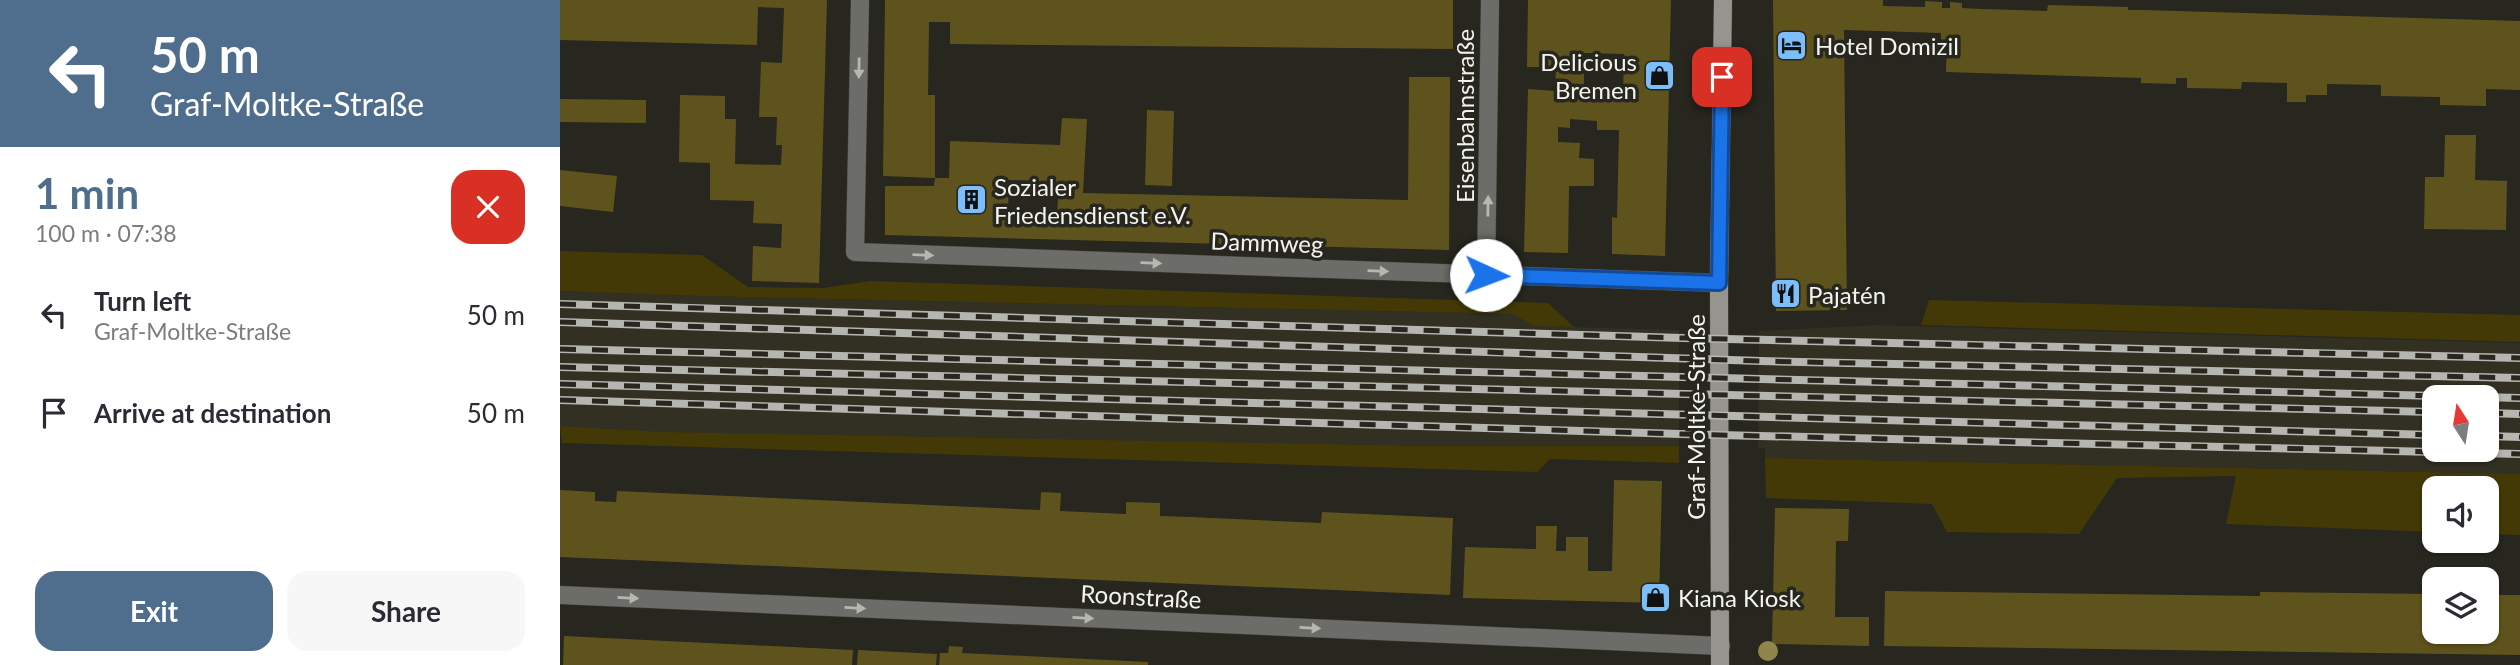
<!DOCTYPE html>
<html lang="en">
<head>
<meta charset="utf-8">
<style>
	body { margin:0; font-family:Lato,sans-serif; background:#f7f7f7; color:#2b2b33; height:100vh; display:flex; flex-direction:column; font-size:26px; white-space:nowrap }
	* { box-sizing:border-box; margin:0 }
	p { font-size:23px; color:#7c7c81 }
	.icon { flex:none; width:38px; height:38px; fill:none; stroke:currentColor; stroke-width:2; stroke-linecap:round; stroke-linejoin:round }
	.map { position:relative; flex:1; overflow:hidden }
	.side { display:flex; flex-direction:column; background:#fff; width:560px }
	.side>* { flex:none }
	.top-card { background:#4f6d8c; color:#fff; overflow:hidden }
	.needle { width:46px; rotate:348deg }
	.fabs { position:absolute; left:1862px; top:385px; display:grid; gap:14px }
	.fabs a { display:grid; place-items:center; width:77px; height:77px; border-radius:14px; background:#fff; box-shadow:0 2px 5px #0004; font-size:35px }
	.pin { position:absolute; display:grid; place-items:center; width:60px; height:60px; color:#fff; margin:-30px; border-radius:14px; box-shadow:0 4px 10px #0006 }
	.me { position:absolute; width:77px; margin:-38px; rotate:92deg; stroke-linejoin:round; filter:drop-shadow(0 0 5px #0008) }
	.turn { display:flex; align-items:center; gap:24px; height:147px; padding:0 35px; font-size:32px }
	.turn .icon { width:91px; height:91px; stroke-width:2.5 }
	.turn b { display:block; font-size:49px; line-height:60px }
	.round { display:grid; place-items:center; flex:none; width:74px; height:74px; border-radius:21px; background:#f7f7f7 }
	.summary { display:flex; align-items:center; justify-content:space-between; height:119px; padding:0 35px }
	h1 { font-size:42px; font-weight:700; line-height:52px; color:#4f6d8c }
	.primary-button { display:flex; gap:14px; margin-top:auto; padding:14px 35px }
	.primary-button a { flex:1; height:80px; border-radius:21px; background:#4f6d8c; color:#fff; font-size:28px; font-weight:700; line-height:80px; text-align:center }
	.primary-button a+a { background:#f7f7f7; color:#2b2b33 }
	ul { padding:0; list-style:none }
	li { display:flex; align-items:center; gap:21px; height:98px; padding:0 35px }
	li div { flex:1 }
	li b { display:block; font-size:26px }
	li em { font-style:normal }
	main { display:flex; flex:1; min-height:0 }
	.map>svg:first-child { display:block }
	.built { fill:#322f23; fill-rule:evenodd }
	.green { fill:#433907 }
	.building { fill:#5f531d; fill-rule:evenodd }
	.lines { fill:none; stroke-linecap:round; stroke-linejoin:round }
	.minor-casing { stroke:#44433c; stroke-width:19 }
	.secondary-casing { stroke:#44433c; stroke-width:19 }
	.minor { stroke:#6c6c68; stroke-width:18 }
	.secondary { stroke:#95948e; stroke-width:18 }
	.rail-casing { stroke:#b6b6b0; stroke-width:8 }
	.rail { stroke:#27261f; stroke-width:5; stroke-dasharray:16; stroke-linecap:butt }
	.tree { fill:#92854b }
	.oneway { fill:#b7b7b2 }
	.route-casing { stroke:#114b97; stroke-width:18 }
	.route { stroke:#1a73e8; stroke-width:12 }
	.labels { text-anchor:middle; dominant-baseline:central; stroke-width:7; stroke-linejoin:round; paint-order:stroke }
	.poi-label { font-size:24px; fill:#f4f4ef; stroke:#27261f; text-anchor:start }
	.street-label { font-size:24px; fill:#f4f4ef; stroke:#27261f }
</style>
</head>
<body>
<main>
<section class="side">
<div class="top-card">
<div class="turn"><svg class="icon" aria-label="left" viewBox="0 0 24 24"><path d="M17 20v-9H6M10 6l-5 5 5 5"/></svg><div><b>50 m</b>Graf-Moltke-Straße</div></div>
</div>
<div class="summary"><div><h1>1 min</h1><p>100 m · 07:38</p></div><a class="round" style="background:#d93025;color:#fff"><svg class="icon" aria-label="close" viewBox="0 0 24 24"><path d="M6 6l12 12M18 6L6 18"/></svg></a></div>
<ul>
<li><svg class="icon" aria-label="left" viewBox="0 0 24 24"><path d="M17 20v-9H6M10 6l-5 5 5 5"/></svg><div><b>Turn left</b><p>Graf-Moltke-Straße</p></div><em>50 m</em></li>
<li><svg class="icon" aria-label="arrive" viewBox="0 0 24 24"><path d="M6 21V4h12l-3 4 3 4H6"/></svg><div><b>Arrive at destination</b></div><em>50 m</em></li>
</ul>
<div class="primary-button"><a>Exit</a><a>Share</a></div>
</section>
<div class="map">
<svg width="1960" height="665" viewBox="0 0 1960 665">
	<rect width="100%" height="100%" fill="#27261f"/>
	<!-- built -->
	<g class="built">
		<path d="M0,291L139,296L955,314L973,326L1119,330V446H868L317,437L106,432L0,426Z"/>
		<path d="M1317,325L1960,343V474L1205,458V448H1198L1199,331ZM1874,397H1927V450H1874Z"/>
	</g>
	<!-- green -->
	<g class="green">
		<path d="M0,251L142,255L188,287L263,288L310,281L988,303L1014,327L973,326L954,314L139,296L0,291Z"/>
		<path d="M1369,300L1960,315V342L1361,325Z"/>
		<path d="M0,426L106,432L868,446H1119V463L990,459L977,472L2,443Z"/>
		<path d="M1205,458L1960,474V535L1927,534V488H1874V532L1666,524L1676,476L1557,478L1519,534L1387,532L1372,504L1206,498Z"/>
	</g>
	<!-- building -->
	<g class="building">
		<path d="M0,0H267L259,283L192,281L193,246L221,248L222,224L193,223L194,201L150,200V163L119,162L120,95L165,96V119H176L175,164L221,165L222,145H216L217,117H199L201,62L222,63L224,8L198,7L197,45L0,40Z"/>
		<path d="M325,0H893V49L390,44V22H369L368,95H375V178L323,176Z"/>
		<path d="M968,0H1111L1105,256L1052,254V217L1057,218L1059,130H1037V121L1010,119V128L998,127V142L1020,143L1019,158L1034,159V186H1009L1008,253L964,252L968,89L995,91L996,67H967ZM1024,53L1064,54L1063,97L1024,94Z"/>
		<path d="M1213,0H1323V6L1365,7V1L1382,2V8H1390V2L1402,3V8L1422,9L1487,11L1488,5L1568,7V10H1583L1960,21V90L1926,89V106L1880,105V97L1821,96V85L1767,84V95H1746V102H1727V83L1682,82L1681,89L1627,88V78H1616V84L1581,83V78L1386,72L1387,40H1381V33L1284,30L1287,310L1216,311Z"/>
		<path d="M849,77H890L889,250L325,235V186H374L375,178H389L390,141L500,145L502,118L527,119L523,193L848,200ZM449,180L499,182L497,215L448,214Z"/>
		<path d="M0,99L86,100V123L0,122Z"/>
		<path d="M587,110L614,111L612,186L585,185Z"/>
		<path d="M1885,135H1916L1915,180L1947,181L1946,230L1864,229L1865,177H1884Z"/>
		<path d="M0,170L57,176L53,212L0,206Z"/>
		<path d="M1054,480L1102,481L1099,603L903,598L905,547L976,549V526H997L996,551H1006V537H1028V571H1052Z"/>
		<path d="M0,490L35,492V501L56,502L57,491L480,510L481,492L501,493L500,511L566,514V502L600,503V516L631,517L761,523L762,512L893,518L890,595L0,557Z"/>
		<path d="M1215,508L1289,509L1288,541H1276L1275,617H1309V646L1212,644Z"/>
		<path d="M1325,591L1700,596V592L1874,594V632H1927V595H1960V655L1324,646Z"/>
		<path d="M4,636L293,650L292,665H3Z"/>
		<path d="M389,646L403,647L402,653L588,662V665H379L380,653H388Z"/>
		<path d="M298,650L377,654L376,665H297Z"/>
	</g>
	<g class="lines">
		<defs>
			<g id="minor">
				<path d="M300,0L295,252L1159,283"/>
				<path d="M926,275L930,0"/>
				<path d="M0,595L1161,646"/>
			</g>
			<path id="secondary" d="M1160,665L1159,283L1163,0"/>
		</defs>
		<!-- minor casing -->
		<use href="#minor" class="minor-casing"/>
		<!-- secondary casing -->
		<use href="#secondary" class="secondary-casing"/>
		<!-- minor -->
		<use href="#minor" class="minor"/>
		<!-- secondary -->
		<use href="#secondary" class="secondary"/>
		<defs>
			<g id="rail">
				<path d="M0,304L1123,338L1960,358"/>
				<path d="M0,322L1201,361L1960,378"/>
				<path d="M0,349L1960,398"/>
				<path d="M0,367L1874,412"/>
				<path d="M0,384L1874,435"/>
				<path d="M0,400L1120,434L1960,454"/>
				<path d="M1927,413L1960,414"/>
				<path d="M1927,436L1960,437"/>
			</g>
		</defs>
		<!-- rail casing -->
		<use href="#rail" class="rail-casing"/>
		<!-- rail -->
		<use href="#rail" class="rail"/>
	</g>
	<!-- trees -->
	<circle class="tree" cx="1208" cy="651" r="10"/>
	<!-- one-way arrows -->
	<defs><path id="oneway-solid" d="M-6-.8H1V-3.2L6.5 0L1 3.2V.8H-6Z" transform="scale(1.75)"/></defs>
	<g class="oneway">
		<use href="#oneway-solid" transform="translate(299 68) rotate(91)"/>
		<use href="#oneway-solid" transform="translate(928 206) rotate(-89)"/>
		<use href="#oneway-solid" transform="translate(363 255) rotate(2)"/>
		<use href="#oneway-solid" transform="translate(591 263) rotate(2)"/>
		<use href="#oneway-solid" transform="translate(818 271) rotate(2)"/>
		<use href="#oneway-solid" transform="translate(68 598) rotate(3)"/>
		<use href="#oneway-solid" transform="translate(295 608) rotate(3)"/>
		<use href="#oneway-solid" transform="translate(523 618) rotate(3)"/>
		<use href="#oneway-solid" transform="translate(750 628) rotate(3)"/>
	</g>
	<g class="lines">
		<defs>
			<path id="route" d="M926,275L1159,283L1162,77"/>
		</defs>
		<!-- route casing -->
		<use href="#route" class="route-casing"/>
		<!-- route -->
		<use href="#route" class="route"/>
	</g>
	<!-- icons -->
	<defs>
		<symbol id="hotel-square" viewBox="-11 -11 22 22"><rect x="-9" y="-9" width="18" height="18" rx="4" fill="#7cbef9" stroke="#27261f"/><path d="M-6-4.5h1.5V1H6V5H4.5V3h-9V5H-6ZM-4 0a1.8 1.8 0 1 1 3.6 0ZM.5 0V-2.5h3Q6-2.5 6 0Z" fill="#111"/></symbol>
		<symbol id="shop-square" viewBox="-11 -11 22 22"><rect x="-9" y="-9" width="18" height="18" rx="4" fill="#7cbef9" stroke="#27261f"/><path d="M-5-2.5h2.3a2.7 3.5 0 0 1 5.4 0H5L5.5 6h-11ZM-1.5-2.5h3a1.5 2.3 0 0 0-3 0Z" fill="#111"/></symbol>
		<symbol id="building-square" viewBox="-11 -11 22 22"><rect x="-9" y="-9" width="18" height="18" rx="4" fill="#7cbef9" stroke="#27261f"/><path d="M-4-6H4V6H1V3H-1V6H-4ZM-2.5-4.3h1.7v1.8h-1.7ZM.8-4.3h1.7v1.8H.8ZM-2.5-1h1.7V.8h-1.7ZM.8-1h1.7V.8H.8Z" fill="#111"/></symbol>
		<symbol id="restaurant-square" viewBox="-11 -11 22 22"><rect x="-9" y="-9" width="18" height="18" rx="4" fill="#7cbef9" stroke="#27261f"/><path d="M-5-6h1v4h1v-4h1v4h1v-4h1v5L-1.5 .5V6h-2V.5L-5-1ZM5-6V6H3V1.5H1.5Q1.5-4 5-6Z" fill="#111"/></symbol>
	</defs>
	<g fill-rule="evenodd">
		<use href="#hotel-square" x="1214" y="28" width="35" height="35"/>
		<use href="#shop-square" x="1082" y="58" width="35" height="35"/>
		<use href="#building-square" x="394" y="182" width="35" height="35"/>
		<use href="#restaurant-square" x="1208" y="276" width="35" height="35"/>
		<use href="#shop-square" x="1078" y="580" width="35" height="35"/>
	</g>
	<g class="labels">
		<!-- poi labels -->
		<g class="poi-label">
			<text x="1255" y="45">Hotel Domizil</text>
			<text x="1077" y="61" text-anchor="end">Delicious<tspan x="1077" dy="28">Bremen</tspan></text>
			<text x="434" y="186">Sozialer<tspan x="434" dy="28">Friedensdienst e.V.</tspan></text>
			<text x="1248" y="294">Pajatén</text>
			<text x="1118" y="597">Kiana Kiosk</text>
		</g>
		<!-- street labels -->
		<g class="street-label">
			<text transform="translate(904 116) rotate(-90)">Eisenbahnstraße</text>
			<text transform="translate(707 242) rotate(2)">Dammweg</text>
			<text transform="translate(1135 417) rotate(-90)">Graf-Moltke-Straße</text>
			<text transform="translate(581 596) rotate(3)">Roonstraße</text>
		</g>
	</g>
</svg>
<div class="fabs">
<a><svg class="needle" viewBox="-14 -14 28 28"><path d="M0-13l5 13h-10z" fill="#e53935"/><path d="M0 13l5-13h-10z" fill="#7c7c81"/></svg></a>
<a><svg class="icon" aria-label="sound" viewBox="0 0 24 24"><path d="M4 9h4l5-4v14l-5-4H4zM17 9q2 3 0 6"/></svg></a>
<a><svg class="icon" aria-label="layers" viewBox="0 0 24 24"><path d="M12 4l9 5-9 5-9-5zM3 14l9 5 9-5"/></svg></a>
</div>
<div class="pin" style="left:1162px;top:77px;background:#d93025"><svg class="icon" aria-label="arrive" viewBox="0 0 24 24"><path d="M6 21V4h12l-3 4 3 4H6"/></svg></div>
<svg class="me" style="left:926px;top:275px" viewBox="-20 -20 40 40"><circle r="19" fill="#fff"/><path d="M0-13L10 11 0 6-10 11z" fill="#1a73e8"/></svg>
</div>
</main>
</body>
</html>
